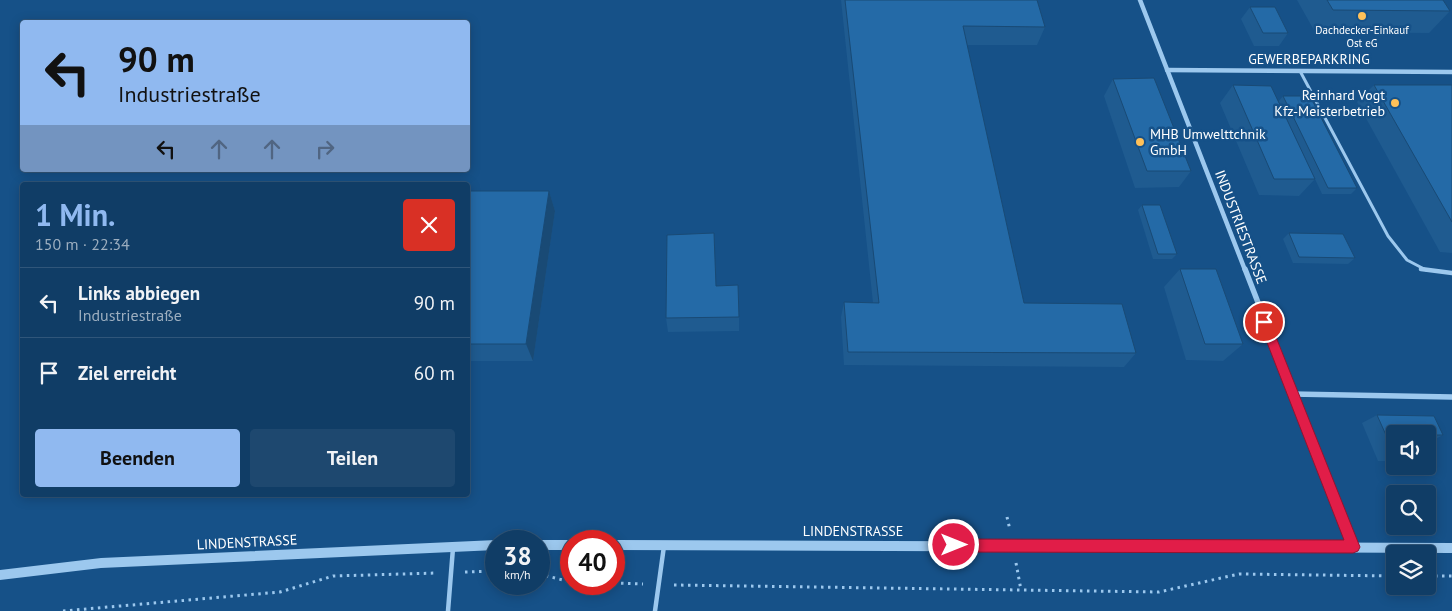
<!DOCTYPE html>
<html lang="de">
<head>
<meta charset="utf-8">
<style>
	body { margin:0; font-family:"PT Sans",sans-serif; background:#1e486f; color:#f1f3f6; height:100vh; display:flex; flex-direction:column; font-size:19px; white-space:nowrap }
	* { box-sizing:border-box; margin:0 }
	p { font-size:16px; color:#9caebf }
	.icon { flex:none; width:28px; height:28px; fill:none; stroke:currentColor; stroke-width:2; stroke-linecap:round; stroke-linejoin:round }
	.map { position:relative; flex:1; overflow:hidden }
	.panel { position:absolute; left:20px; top:182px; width:450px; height:315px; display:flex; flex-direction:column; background:#103d66; border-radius:5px; box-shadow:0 2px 12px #0003,0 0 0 1px #30567a }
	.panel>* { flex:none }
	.hud { position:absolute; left:20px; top:20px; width:450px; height:152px; border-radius:5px; box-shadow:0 2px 12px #0003,0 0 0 1px #30567a; background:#90b9f0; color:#111; overflow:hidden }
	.fabs { position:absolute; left:1386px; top:425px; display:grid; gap:10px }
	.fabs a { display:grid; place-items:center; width:50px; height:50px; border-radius:5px; background:#103d66; box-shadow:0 2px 12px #0003,0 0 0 1px #30567a; font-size:25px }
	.speed { position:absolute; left:485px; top:530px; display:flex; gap:10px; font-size:25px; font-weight:700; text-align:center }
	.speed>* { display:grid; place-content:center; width:65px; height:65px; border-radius:50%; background:#103d66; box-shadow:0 2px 12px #0003,0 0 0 1px #30567a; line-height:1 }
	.speed small { font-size:12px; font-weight:400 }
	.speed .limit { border:8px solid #d22; background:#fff; color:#111 }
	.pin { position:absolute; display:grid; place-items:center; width:42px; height:42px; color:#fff; margin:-21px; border:2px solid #fff; border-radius:50%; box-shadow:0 1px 5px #0007 }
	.me { position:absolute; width:55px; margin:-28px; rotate:90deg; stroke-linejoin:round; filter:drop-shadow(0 0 4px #0008) }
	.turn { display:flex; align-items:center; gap:18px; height:105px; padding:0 15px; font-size:22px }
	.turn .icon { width:65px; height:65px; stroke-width:2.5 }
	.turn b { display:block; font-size:35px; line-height:42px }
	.lanes { display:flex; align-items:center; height:48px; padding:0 15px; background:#0003; justify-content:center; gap:25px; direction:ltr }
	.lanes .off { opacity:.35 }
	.round { display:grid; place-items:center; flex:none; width:52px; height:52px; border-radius:5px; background:#1e486f }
	.summary { display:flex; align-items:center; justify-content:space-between; height:85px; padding:0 15px }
	h1 { font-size:30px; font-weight:800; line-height:38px; color:#90b9f0 }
	.primary-button { display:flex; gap:10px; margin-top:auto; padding:10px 15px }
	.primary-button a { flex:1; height:58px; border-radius:5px; background:#90b9f0; color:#111; font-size:20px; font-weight:800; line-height:58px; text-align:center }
	.primary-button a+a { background:#1e486f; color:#f1f3f6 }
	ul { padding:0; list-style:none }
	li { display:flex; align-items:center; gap:15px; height:70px; padding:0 15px; border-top:1px solid #30567a }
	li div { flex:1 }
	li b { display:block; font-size:19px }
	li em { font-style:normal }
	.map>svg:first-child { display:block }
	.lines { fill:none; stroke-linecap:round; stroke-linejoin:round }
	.path { stroke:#9cc8ee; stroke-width:3; stroke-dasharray:2.5 4.5; stroke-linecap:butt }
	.service-far1 { stroke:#9cc8ee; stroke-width:3 }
	.service { stroke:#9cc8ee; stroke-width:4.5 }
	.minor-far1 { stroke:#9cc8ee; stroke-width:4.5 }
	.minor { stroke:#9cc8ee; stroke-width:5.5 }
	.tertiary { fill:#9cc8ee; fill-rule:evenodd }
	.wall { fill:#1f5b90 }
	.shaded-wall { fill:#194a75 }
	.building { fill:#246aa7; stroke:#194a75 }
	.route { fill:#e11d48; stroke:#92132f }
	.poi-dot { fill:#ffc159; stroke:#165188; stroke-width:2 }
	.labels { text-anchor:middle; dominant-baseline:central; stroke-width:5; stroke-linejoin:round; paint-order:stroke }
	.far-poi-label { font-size:11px; fill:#fff; stroke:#165188 }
	.street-label { font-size:14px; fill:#fff; stroke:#165188 }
	.poi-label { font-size:14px; fill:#fff; stroke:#165188; text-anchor:end }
</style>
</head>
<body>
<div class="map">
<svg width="1452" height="611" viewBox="0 0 1452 611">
	<rect width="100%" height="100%" fill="#165188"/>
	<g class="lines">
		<!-- path -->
		<g class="path">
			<path d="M1007,517L1010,530"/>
			<path d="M1016,563L1021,590"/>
			<path d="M465,572L496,571"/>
			<path d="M539,574L571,582"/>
			<path d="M1428,576H1452"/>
			<path d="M614,583L643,584"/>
			<path d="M674,585L1159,592L1239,574L1395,576"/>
			<path d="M63,611L280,592L333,576L437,573"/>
		</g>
		<!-- service-far1 -->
		<path class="service-far1" d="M1300,71L1388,236L1407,260L1426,270"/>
		<!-- service -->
		<g class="service">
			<path d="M1421,269L1452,273"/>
			<path d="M448,611L453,548"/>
			<path d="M655,611L664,546"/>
		</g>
		<!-- minor-far1 -->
		<g class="minor-far1">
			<path d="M1140,0L1245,270"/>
			<path d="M1167,70L1452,72"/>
		</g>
		<!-- minor -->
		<g class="minor">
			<path d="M1245,269L1353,547"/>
			<path d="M1292,394L1452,397"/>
		</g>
		<!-- tertiary -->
		<g class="tertiary">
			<path d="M496,540L499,541H496V550L101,568L0,580V570L101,558Z"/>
			<path d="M539,540H571L574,541H571V550H539V541H536Z"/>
			<path d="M614,540L1452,543V553L614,550V541H611Z"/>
		</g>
	</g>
	<!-- wall -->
	<g class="wall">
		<path d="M841,0H1037L1045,27L1037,45H967L1024,303L1136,353L1124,367L844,365L841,317L844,302L873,303Z"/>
		<path d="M1297,0H1443L1450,11L1429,33L1315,32Z"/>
		<path d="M1250,7L1288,33L1279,46H1254L1241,19Z"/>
		<path d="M1113,79L1191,171L1179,187L1135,188L1104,96Z"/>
		<path d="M1233,85L1278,102L1283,96L1357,188L1351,194H1322L1315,179L1299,196L1259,195L1220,103Z"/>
		<path d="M1374,85H1452V253L1440,252L1357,102Z"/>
		<path d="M468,191H549L555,211L533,361H468Z"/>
		<path d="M1142,205L1177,254L1172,259H1153L1138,210Z"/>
		<path d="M1289,233L1355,258L1348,264L1293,263L1283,239Z"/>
		<path d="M1180,269L1243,344L1223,361L1186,360L1164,287Z"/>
		<path d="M716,286L739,317V331L668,332L666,318Z"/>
		<path d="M1377,415L1443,435L1428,443V434H1395V461H1378L1362,423Z"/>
	</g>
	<!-- shaded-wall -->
	<path class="shaded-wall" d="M549,191L555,211L533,361L526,344Z"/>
	<!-- building -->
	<g class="building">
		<path d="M845,0H1037L1045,27L963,26L1024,303L1122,304L1136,353L848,352L844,302L879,303Z"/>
		<path d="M1327,0H1443L1450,11L1333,10Z"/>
		<path d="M1250,7H1275L1288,33H1263Z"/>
		<path d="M1154,78L1191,171H1147L1113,79Z"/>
		<path d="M1233,85L1271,86L1315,179H1274Z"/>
		<path d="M1374,85H1452V222Z"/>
		<path d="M1283,96H1310L1357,188H1328Z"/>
		<path d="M468,191H549L526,344H468Z"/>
		<path d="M1142,205H1160L1177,254H1158Z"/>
		<path d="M714,233L716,286L738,285L739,317L666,318L667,235Z"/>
		<path d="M1289,233L1343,234L1355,258L1299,257Z"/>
		<path d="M1180,269H1216L1243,344H1205Z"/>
		<path d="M1377,415L1434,416L1443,435H1428V434H1395V453H1394Z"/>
	</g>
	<!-- route -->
	<path class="route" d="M1264,317L1268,319L1270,322L1360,547L1358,551L1353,553L954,552L950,550L948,545L950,541L954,539L1344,540L1259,322L1260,319Z"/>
	<!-- markers -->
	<g class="poi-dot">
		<circle cx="1362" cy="16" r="5"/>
		<circle cx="1395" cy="103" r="5"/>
		<circle cx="1140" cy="142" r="5"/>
	</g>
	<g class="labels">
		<!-- far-poi labels -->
		<g class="far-poi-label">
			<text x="1362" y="30">Dachdecker-Einkauf<tspan x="1362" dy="13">Ost eG</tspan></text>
		</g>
		<!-- street labels -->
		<g class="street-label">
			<text x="1309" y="59">GEWERBEPARKRING</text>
			<text transform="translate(1241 227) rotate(69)">INDUSTRIESTRASSE</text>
			<text x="853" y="531">LINDENSTRASSE</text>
			<text transform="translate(247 542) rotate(-3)">LINDENSTRASSE</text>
		</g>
		<!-- poi labels -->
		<g class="poi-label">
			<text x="1385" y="95">Reinhard Vogt<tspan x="1385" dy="16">Kfz-Meisterbetrieb</tspan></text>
			<text x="1150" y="134" text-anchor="start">MHB Umwelttchnik<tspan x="1150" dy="16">GmbH</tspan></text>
		</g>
	</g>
</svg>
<div class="fabs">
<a><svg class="icon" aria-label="sound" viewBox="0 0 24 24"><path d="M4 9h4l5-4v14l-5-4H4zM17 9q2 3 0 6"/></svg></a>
<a><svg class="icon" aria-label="search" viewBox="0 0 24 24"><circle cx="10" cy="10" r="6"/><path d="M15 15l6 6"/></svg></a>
<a><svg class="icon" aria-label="layers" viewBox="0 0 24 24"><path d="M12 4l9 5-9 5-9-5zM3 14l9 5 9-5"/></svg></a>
</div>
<div class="speed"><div>38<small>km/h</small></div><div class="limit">40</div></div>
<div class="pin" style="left:1264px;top:322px;background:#d93025"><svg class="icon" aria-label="arrive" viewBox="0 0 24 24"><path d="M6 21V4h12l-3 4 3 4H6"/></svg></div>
<svg class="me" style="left:954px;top:545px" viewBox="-20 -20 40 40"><circle r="17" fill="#e11d48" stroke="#fff" stroke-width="3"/><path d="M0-11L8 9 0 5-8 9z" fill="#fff"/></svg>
<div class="hud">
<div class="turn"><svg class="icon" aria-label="left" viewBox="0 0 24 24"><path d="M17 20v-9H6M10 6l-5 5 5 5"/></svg><div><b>90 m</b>Industriestraße</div></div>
<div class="lanes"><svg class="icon" aria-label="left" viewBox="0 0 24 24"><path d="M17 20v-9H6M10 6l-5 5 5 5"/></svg><svg class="icon off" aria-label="ahead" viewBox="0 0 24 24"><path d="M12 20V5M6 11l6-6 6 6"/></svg><svg class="icon off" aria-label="ahead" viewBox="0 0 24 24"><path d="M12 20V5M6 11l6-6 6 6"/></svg><svg class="icon off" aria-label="right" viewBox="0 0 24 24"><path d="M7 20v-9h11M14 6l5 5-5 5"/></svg></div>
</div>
<section class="panel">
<div class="summary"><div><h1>1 Min.</h1><p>150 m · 22:34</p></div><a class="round" style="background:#d93025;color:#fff"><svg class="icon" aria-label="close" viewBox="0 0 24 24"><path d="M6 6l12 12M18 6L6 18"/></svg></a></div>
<ul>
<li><svg class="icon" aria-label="left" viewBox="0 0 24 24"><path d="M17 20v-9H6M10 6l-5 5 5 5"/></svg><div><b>Links abbiegen</b><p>Industriestraße</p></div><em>90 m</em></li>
<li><svg class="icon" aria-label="arrive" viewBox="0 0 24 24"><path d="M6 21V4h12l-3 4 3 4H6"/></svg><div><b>Ziel erreicht</b></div><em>60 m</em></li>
</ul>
<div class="primary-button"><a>Beenden</a><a>Teilen</a></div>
</section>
</div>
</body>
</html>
